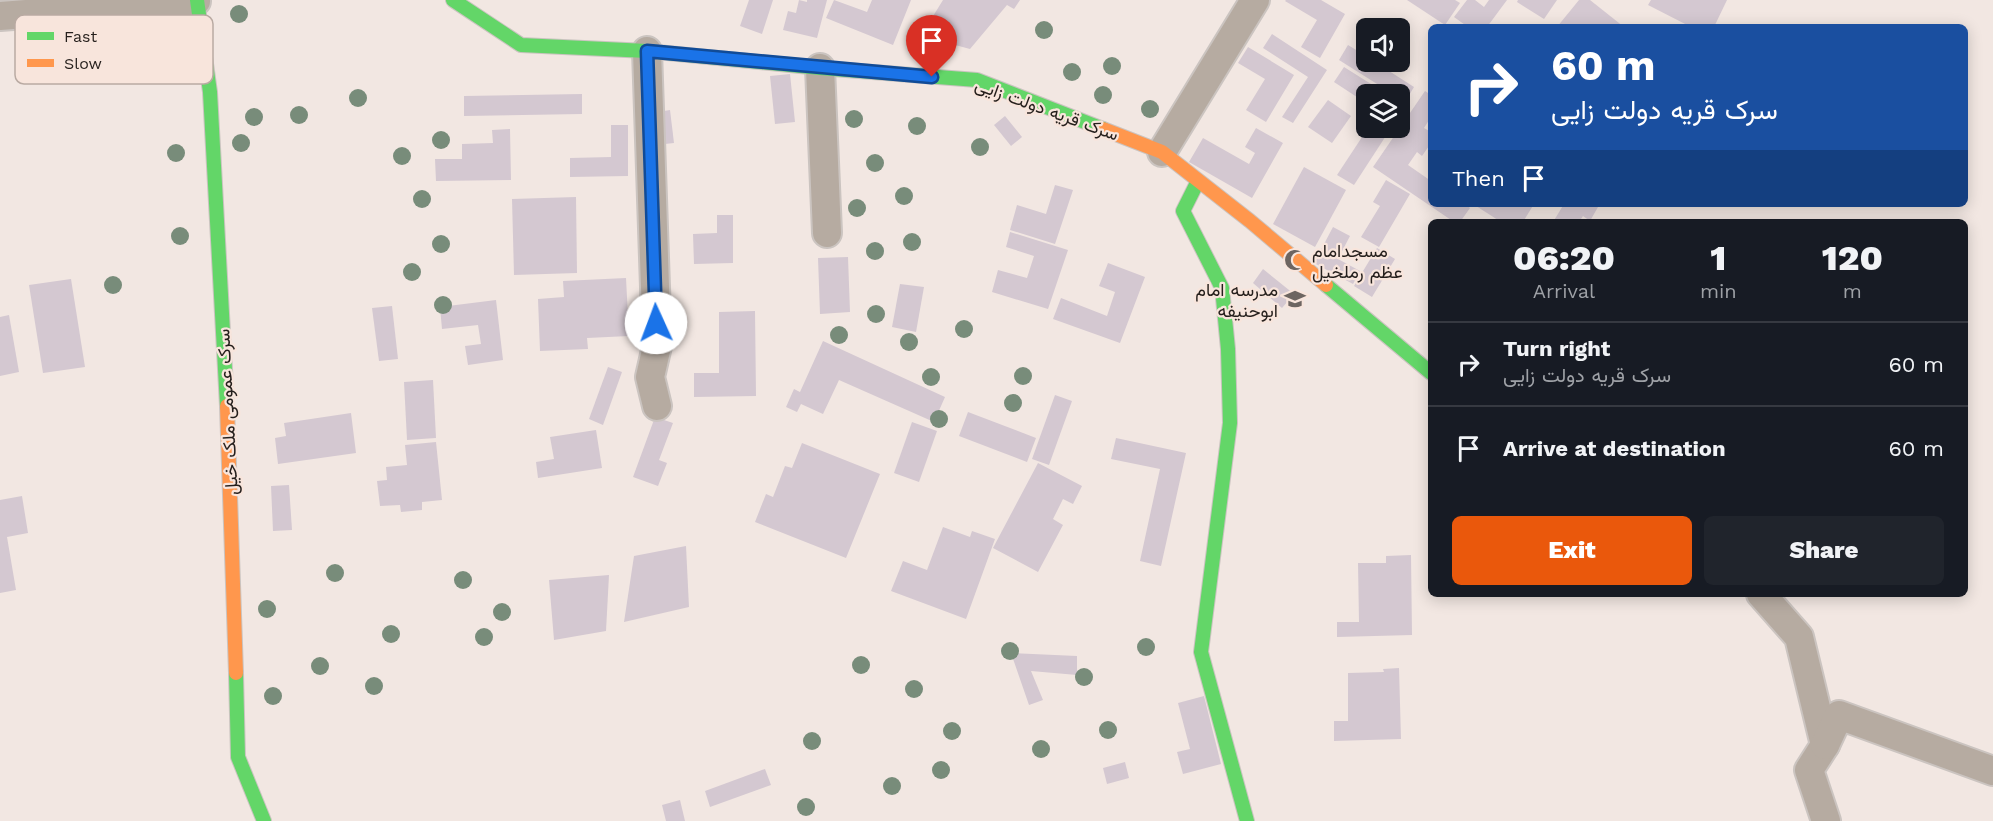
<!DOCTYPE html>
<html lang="en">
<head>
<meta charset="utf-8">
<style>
	body { margin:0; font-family:"Work Sans",Vazirmatn,sans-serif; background:#20242c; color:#f1f3f6; height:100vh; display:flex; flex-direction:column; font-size:22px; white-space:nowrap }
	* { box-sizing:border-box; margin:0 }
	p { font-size:20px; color:#9ea1a6 }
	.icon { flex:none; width:33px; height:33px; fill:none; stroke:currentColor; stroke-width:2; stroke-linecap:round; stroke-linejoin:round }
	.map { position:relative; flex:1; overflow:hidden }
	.panel { position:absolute; left:1428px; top:219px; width:540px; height:378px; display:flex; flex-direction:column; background:#171b24; border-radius:9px; box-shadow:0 3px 15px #0003 }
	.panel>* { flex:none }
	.hud { position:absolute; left:1428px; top:24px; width:540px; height:183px; border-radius:9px; box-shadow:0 3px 15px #0003; background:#1a4fa0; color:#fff; overflow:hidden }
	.buttons { position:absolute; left:1356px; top:18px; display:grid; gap:12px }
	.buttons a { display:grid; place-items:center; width:54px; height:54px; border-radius:9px; background:#171b24; box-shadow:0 3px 15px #0003; font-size:30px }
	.pin { position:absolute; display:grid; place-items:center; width:51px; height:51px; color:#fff; margin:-62px -26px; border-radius:50% 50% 50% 0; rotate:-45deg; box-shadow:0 0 6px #0007 }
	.pin .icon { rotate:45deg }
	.me { position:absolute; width:66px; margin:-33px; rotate:358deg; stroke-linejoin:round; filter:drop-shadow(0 0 4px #0008) }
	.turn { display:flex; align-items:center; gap:21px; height:126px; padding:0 24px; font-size:27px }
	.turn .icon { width:78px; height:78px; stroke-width:2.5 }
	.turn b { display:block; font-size:42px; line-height:51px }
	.then { display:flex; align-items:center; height:57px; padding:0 24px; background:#0003; gap:12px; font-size:22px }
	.eta { display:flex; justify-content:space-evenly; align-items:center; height:102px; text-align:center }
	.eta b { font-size:36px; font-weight:800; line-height:42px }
	.cta { display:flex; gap:12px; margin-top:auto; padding:12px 24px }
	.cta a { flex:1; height:69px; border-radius:9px; background:#ea580c; color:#fff; font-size:24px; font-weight:800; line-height:69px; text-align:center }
	.cta a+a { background:#20242c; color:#f1f3f6 }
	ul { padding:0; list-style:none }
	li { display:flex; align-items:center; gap:18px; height:84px; padding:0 24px; border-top:2px solid #363941 }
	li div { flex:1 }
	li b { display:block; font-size:22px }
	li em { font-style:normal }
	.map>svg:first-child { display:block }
	.building { fill:#d4c8d1 }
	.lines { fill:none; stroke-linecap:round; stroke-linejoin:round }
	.street-casing { stroke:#cbc4c0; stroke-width:32 }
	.fast-casing { stroke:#cbc4c0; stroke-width:16 }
	.slow-casing { stroke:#cbc4c0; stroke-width:16 }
	.street { stroke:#b6aba1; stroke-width:28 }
	.fast { stroke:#63d668; stroke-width:14 }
	.slow { stroke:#ff974d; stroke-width:14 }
	.tree { fill:#788c7a }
	.route-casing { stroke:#114b97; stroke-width:15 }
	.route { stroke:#1a73e8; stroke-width:10 }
	.labels { text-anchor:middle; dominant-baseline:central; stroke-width:4.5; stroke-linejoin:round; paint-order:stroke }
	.street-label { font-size:18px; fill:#251f1c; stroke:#f8e5dc }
	.poi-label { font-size:18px; fill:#251f1c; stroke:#f8e5dc; text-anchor:start }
	.key { fill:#f8e5dc; stroke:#b9aaa2; stroke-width:1.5 }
	.key-label { font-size:16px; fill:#251f1c }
</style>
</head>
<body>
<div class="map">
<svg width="1993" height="821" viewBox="0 0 1993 821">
	<rect width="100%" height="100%" fill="#f2e7e2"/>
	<!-- building -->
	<g class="building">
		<path d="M749,0H773L762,34L740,26Z"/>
		<path d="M799,0L807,2V0H827L817,38L783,30L788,11L796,13Z"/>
		<path d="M834,0L867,12L872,0H911L893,45L826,18Z"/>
		<path d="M943,0H1020L1014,9L1007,5L970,49L944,42L942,46L922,34Z"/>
		<path d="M1286,0H1321L1345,14L1320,58L1301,47L1317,20L1285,1Z"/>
		<path d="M1407,0H1455L1460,3L1445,25Z"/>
		<path d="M1467,0H1475L1484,7L1489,0H1507L1487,27H1468L1454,17Z"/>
		<path d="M1518,0H1557L1544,19L1517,2Z"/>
		<path d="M1579,0H1590L1624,27H1557Z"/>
		<path d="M1651,0H1727L1714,27H1691L1648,5Z"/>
		<path d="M1272,34L1327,70L1293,123L1282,117L1308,77L1263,48Z"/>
		<path d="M1348,45L1366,56V62H1375L1414,87L1405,102L1400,99V94H1393L1339,60Z"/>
		<path d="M1248,47L1294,75L1266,122L1246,110L1265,79L1238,63Z"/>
		<path d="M1344,67L1387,94H1366V103L1334,82Z"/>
		<path d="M790,74L795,122L775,124L770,76Z"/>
		<path d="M1425,91L1431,95V117L1424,128L1431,132V143L1422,156L1417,152L1408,165L1431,181V204H1465L1470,208L1460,222H1454L1373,167Z"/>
		<path d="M582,94V114L464,116V96Z"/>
		<path d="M1328,100L1351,116L1332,143L1308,127Z"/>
		<path d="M670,110L674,143L656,145L652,113Z"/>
		<path d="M1005,116L1022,137L1011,146L994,125Z"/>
		<path d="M611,125H628V176L570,177V158L611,157Z"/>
		<path d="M1256,128L1283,143L1252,198L1189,162L1203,138L1249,164L1255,153L1245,147Z"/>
		<path d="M1368,128H1391L1354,185L1337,175Z"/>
		<path d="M510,129L511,180L436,181L435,159H462V144L493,143L492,130Z"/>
		<path d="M1304,167L1346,190L1315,247L1273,224Z"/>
		<path d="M1386,180L1410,194L1379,247L1361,237L1380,206L1373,202Z"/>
		<path d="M1055,185L1073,190L1055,244L1010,230L1017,205L1046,214Z"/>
		<path d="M576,197L577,273L514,275L512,199Z"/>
		<path d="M1473,204H1534L1523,222H1501Z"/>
		<path d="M1564,204H1593L1598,207L1590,221L1583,216L1579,222H1553Z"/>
		<path d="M717,215H733V263L694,264L693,234L717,233Z"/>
		<path d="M1333,227L1350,236L1338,259L1360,271L1353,284L1314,263Z"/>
		<path d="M1010,232L1068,250L1048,309L992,292L998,270L1027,278L1034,256L1006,247Z"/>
		<path d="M1377,248L1395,259L1372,297L1354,286Z"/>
		<path d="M848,257L850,312L820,314L818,258Z"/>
		<path d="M1108,263L1145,277L1120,343L1053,319L1061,298L1107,316L1115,292L1099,286Z"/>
		<path d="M1263,269L1294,294L1282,308L1253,283Z"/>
		<path d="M626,278L629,336L587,338L588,349L540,351L538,299L564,297L563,281Z"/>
		<path d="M71,279L85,367L43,373L29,285Z"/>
		<path d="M900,284L924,287L916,332L892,327Z"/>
		<path d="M496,300L503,360L468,365L465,346L481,344L478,325L442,329L440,307Z"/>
		<path d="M392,306L398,359L379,361L372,308Z"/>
		<path d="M755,311L756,396L694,397V373H719V312Z"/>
		<path d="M9,315L19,372L0,376V317Z"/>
		<path d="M823,341L945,397L934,422L839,380L823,414L801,404L797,412L786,407L794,389L800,392Z"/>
		<path d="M608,367L622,372L603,425L589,419Z"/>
		<path d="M433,380L436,438L407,440L404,382Z"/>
		<path d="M1055,395L1072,401L1049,465L1032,459Z"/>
		<path d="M968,412L1036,438L1027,462L959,436Z"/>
		<path d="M351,413L356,453L278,464L275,438L286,436L284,423Z"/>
		<path d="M655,417L673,423L659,460L667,463L658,486L633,477Z"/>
		<path d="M912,422L937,431L919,482L894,473Z"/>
		<path d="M596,430L602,468L538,478L536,462L554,459L550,437Z"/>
		<path d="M1116,438L1186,453L1161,566L1140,561L1160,469L1111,459Z"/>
		<path d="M436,442L442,500L422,502V510L401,512L400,505L380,506L377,481L387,480L386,467L407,465L405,445Z"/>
		<path d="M802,443L880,474L846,558L755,522L766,494L773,497L785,466L792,468Z"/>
		<path d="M1038,463L1082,486L1073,504L1063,499L1053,519L1063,525L1038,572L993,548Z"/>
		<path d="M289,485L292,530L273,531L271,486Z"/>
		<path d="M22,496L28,533L7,537L16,590L0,593V500Z"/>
		<path d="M943,527L970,537L972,531L995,539L966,619L891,591L903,561L927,570Z"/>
		<path d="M686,546L689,607L624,622L634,556Z"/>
		<path d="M1411,555L1412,635L1337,637V622H1359L1358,563H1386V556Z"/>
		<path d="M609,575L606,631L554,640L549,580Z"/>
		<path d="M1011,653L1077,656V675L1031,671L1043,700L1029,705Z"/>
		<path d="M1399,668L1401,739L1334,741V721H1348V673L1384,672L1383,669Z"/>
		<path d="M1204,696L1221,764L1183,774L1177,752L1190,749L1178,703Z"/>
		<path d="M1125,762L1129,778L1107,784L1103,768Z"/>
		<path d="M765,769L771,785L710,807L705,791Z"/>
		<path d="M680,800L685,821H666L662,805Z"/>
	</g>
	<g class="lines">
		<defs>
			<g id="street">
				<path d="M0,16L196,1"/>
				<path d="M647,51L657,346L650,377L657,406"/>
				<path d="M820,68L827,233"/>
				<path d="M1162,152L1255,0"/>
				<path d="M1761,594L1799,637L1825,745L1809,770L1826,821"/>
				<path d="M1825,745L1839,715L1993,771"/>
			</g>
			<g id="fast">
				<path d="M197,0L210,92L227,406"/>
				<path d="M453,0L521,45L647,51L820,68L977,80L1103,129"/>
				<path d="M1198,181L1183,211L1222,288L1228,349L1230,423L1201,652L1247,821"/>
				<path d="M1326,285L1431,373"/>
				<path d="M236,673L238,757L264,821"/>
			</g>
			<g id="slow">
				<path d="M1103,129L1162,152L1250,221L1326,285"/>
				<path d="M227,406L236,673"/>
			</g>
		</defs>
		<!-- street casing -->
		<use href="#street" class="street-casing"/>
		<!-- fast casing -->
		<use href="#fast" class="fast-casing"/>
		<!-- slow casing -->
		<use href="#slow" class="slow-casing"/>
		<!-- street -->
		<use href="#street" class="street"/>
		<!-- fast -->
		<use href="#fast" class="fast"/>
		<!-- slow -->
		<use href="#slow" class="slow"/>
	</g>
	<!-- trees -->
	<g class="tree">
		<circle cx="239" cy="14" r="9"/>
		<circle cx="1044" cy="30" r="9"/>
		<circle cx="1112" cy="66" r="9"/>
		<circle cx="1072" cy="72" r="9"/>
		<circle cx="1103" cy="95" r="9"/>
		<circle cx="358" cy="98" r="9"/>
		<circle cx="1150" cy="109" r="9"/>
		<circle cx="299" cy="115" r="9"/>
		<circle cx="254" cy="117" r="9"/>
		<circle cx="854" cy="119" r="9"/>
		<circle cx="917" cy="126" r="9"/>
		<circle cx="441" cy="140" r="9"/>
		<circle cx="241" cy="143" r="9"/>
		<circle cx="980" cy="147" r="9"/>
		<circle cx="176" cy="153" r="9"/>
		<circle cx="402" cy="156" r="9"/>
		<circle cx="875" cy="163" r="9"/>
		<circle cx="904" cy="196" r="9"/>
		<circle cx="422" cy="199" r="9"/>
		<circle cx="857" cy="208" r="9"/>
		<circle cx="180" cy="236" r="9"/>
		<circle cx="912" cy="242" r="9"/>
		<circle cx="441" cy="244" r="9"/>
		<circle cx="875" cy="251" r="9"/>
		<circle cx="412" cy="272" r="9"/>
		<circle cx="113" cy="285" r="9"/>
		<circle cx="443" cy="305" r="9"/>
		<circle cx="876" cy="314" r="9"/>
		<circle cx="964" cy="329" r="9"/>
		<circle cx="839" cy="335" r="9"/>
		<circle cx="909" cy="342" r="9"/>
		<circle cx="1023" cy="376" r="9"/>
		<circle cx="931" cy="377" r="9"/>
		<circle cx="1013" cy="403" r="9"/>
		<circle cx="939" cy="419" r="9"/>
		<circle cx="335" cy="573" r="9"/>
		<circle cx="463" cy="580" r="9"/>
		<circle cx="267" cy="609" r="9"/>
		<circle cx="502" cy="612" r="9"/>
		<circle cx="391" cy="634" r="9"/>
		<circle cx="484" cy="637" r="9"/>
		<circle cx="1146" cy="647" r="9"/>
		<circle cx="1010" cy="651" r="9"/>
		<circle cx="861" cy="665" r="9"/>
		<circle cx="320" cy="666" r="9"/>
		<circle cx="1084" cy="677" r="9"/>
		<circle cx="374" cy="686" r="9"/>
		<circle cx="914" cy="689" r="9"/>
		<circle cx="273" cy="696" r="9"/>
		<circle cx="1108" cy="730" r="9"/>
		<circle cx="952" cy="731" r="9"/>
		<circle cx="812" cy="741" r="9"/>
		<circle cx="1041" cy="749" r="9"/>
		<circle cx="941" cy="770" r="9"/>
		<circle cx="892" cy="786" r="9"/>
		<circle cx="806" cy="807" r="9"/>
	</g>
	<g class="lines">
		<defs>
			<path id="route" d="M656,323L647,51L932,77"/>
		</defs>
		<!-- route casing -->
		<use href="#route" class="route-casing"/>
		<!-- route -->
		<use href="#route" class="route"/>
	</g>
	<!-- icons -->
	<defs>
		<symbol id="mosque-bare" viewBox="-9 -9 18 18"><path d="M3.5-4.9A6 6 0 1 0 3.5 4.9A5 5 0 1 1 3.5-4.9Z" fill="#6d6561" stroke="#f8e5dc" stroke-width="2.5" paint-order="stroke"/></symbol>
		<symbol id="school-bare" viewBox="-9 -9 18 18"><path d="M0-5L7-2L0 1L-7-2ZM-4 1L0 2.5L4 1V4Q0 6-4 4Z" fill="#6d6561" stroke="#f8e5dc" stroke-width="2.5" paint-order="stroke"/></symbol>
	</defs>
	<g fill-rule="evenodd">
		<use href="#mosque-bare" x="1280" y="245" width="30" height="30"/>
		<use href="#school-bare" x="1280" y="284" width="30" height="30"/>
	</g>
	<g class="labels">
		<!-- street labels -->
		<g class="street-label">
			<text transform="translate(1047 109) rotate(20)">سرک قریه دولت زایی</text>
			<text transform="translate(227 412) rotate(-93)">سرک عمومی ملک خیل</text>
		</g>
		<!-- poi labels -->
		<g class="poi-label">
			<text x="1312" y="250">مسجدامام<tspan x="1312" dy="21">عظم رملخیل</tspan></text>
			<text x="1278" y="289" text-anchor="end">مدرسه امام<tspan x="1278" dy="21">ابوحنیفه</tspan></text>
		</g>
	</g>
	<!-- legend -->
	<rect x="15" y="15" width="198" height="69" rx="9" class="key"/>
	<rect x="27" y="32" width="27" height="8" fill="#63d668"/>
	<rect x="27" y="59" width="27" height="8" fill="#ff974d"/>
	<g class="key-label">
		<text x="64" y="42">Fast</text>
		<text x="64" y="69">Slow</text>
	</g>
</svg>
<div class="buttons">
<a><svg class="icon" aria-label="sound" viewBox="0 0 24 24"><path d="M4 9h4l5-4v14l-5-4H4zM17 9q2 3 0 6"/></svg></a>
<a><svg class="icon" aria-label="layers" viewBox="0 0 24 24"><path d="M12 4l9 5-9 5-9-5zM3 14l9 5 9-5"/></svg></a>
</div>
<div class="pin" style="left:932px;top:77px;background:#d93025"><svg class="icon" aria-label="arrive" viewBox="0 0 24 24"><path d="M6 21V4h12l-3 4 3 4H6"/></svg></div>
<svg class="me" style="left:656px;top:323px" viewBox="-20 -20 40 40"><circle r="19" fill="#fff"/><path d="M0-13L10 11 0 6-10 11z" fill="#1a73e8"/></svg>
<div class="hud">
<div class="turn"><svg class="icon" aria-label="right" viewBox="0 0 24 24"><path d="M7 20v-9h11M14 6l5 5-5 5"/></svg><div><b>60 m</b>سرک قریه دولت زایی</div></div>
<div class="then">Then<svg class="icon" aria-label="arrive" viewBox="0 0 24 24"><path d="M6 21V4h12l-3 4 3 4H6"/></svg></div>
</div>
<section class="panel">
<div class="eta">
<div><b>06:20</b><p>Arrival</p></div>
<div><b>1</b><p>min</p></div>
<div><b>120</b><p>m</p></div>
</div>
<ul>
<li><svg class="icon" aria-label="right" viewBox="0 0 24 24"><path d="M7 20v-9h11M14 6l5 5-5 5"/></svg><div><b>Turn right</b><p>سرک قریه دولت زایی</p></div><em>60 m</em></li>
<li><svg class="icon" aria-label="arrive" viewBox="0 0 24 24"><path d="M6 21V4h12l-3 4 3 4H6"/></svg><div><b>Arrive at destination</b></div><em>60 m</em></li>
</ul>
<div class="cta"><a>Exit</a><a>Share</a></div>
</section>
</div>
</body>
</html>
